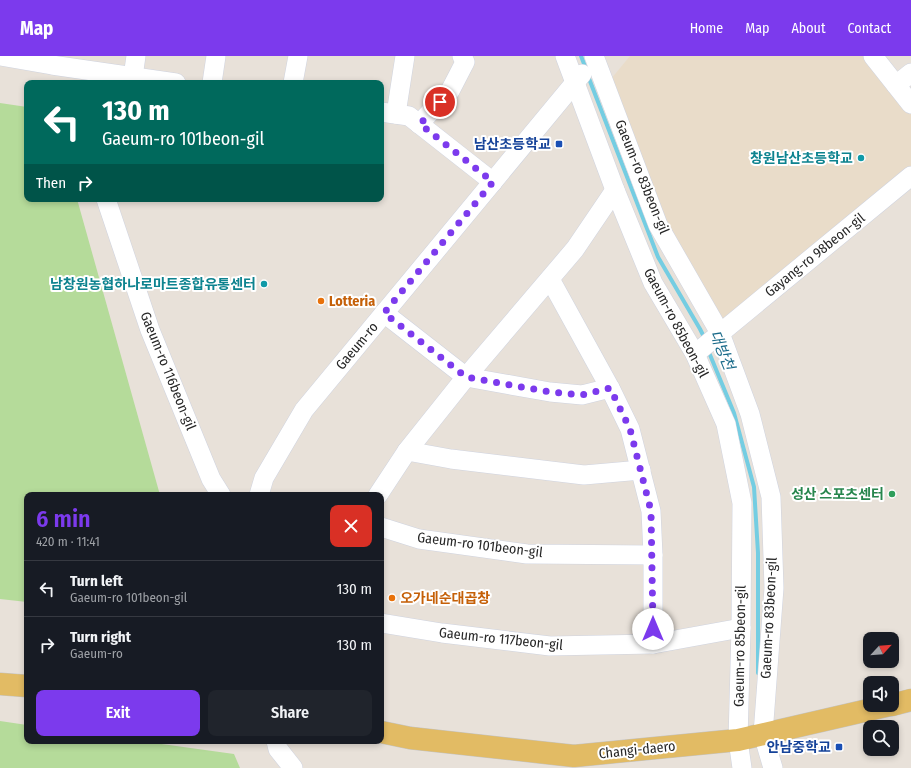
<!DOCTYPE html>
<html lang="en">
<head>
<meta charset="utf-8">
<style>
	body { margin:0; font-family:"Fira Sans Condensed","Noto Sans KR",sans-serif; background:#20242c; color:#f1f3f6; height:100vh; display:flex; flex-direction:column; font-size:15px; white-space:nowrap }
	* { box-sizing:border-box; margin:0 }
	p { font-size:13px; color:#9ea1a6 }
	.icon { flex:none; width:22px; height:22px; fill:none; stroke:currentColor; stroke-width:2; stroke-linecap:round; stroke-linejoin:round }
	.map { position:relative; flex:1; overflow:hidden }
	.drawer { position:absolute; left:24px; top:436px; width:360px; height:252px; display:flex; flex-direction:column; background:#171b24; border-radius:8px; box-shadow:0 2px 6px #0003 }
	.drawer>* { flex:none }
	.banner { position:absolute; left:24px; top:24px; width:360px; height:122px; border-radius:8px; box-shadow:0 2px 6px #0003; background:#00695c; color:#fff; overflow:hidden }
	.needle { width:26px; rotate:64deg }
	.fabs { position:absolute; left:863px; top:576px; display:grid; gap:8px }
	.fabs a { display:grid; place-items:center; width:36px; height:36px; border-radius:8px; background:#171b24; box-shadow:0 2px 6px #0003; font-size:20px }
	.pin { position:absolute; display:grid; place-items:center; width:34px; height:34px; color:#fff; margin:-17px; border:2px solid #fff; border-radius:50%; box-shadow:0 1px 4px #0007 }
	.me { position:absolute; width:44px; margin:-22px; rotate:0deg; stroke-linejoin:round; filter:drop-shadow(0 0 3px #0008) }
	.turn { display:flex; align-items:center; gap:14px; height:84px; padding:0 12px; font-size:18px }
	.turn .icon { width:52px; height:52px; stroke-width:2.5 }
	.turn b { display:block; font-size:28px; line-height:34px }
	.then { display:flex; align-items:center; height:38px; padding:0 12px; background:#0003; gap:8px; font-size:15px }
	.round { display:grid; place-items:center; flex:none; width:42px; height:42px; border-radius:8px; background:#20242c }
	.head { display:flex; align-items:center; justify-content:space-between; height:68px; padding:0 12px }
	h1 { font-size:24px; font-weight:600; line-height:30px; color:#7c3aed }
	.primary-button { display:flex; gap:8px; margin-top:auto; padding:8px 12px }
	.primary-button a { flex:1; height:46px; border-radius:8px; background:#7c3aed; color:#fff; font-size:16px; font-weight:600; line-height:46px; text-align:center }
	.primary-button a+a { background:#20242c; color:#f1f3f6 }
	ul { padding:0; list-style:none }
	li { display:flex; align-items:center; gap:12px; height:56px; padding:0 12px; border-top:1px solid #363941 }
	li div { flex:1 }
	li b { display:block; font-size:15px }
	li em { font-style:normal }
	header { display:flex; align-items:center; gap:24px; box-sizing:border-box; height:56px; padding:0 20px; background:#7c3aed; color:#fff }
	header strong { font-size:19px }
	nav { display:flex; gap:22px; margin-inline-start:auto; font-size:14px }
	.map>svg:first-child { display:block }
	.education { fill:#e9dcc9 }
	.green { fill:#b5db9a }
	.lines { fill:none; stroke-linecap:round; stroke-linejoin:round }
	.stream { stroke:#74cde2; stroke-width:4 }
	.minor-casing { stroke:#cfd3df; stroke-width:20 }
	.major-casing { stroke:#c3c3c3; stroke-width:23 }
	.minor { stroke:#fff; stroke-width:19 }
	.major { stroke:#e2bb64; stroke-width:22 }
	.route { stroke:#7c3aed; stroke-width:7; stroke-dasharray:0 12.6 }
	.transit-dot { fill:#1a4fb4; stroke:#fff; stroke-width:1.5 }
	.culture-dot { fill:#0f9aa8; stroke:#fff; stroke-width:1.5 }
	.food-dot { fill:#e8710a; stroke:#fff; stroke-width:1.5 }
	.leisure-dot { fill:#2e9e5b; stroke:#fff; stroke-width:1.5 }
	.labels { text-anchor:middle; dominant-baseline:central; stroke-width:4; stroke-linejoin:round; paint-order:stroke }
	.transit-label { font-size:14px; font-weight:bold; fill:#164399; stroke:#fff; text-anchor:end }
	.culture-label { font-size:14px; font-weight:bold; fill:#0d838f; stroke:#fff; text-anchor:end }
	.street-label { font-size:14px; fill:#272727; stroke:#fff }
	.food-label { font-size:14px; font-weight:bold; fill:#c56008; stroke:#fff; text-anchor:start }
	.leisure-label { font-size:14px; font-weight:bold; fill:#27864d; stroke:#fff; text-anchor:end }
	.water-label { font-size:15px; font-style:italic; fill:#196a89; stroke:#fff }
</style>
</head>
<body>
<header>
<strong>Map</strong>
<nav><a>Home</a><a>Map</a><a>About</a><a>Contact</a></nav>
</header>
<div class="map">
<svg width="911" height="712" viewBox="0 0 911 712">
	<rect width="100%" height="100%" fill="#e8e1d9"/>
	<!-- education -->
	<path class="education" d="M630,0H864L911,58V112L724,266L663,161L611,23Z"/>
	<!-- green -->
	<g class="green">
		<path d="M0,47L27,51V143H77L160,439H27V546L0,543Z"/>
		<path d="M0,665L27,669V685H140L234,698L240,712H0Z"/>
	</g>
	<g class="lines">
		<!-- stream -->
		<g class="stream">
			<path d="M581,0L586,13"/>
			<path d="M588,20L658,201L700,273L705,283"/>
			<path d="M708,294L734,357L754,431L758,497V617"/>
		</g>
		<defs>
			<g id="minor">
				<path d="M1,0L52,9L176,27"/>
				<path d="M565,0L615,134L653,227L695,298L726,368L742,447L741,572L738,684L742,712"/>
				<path d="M594,0L658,169L720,277L750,358L771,441L774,532L763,678L773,712"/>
				<path d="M873,0L911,48"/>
				<path d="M133,21L136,0"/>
				<path d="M212,27L216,0"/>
				<path d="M293,27L298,0"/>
				<path d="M896,29L911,17"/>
				<path d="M381,56L409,60L493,126"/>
				<path d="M396,58L405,0"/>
				<path d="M419,68L450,35L465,6L462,0"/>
				<path d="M106,143L150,274L211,423L221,439"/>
				<path d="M550,223L610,332"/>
				<path d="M384,257L466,321L550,336L582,339L610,332L630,373L651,455L653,499V588"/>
				<path d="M695,298L911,120"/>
				<path d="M407,395L451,403L584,419L641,414"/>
				<path d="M259,439L264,422L304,354L582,18"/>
				<path d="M378,439L407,395L466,321L575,193L615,134"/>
				<path d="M381,471L419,483L527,498L653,499"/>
				<path d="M381,567L442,577L550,590L653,588L741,572"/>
				<path d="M276,685L278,693L293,712"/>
			</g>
			<g id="major">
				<path d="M0,628L27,630"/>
				<path d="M892,649L911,644"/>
				<path d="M381,676L410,682L574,700L738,684L890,649"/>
			</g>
		</defs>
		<!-- minor casing -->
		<use href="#minor" class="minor-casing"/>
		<!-- major casing -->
		<use href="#major" class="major-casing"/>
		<!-- minor -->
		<use href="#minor" class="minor"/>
		<!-- major -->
		<use href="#major" class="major"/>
	</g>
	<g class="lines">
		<!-- route -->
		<path class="route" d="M440,46L420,68L493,126L384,257L466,321L550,336L582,339L610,332L630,373L651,455L653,573"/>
	</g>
	<!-- markers -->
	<g class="transit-dot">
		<rect x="555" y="84" width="8" height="8" rx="2"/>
		<rect x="835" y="687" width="8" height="8" rx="2"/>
	</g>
	<g class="culture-dot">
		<circle cx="861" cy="102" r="4"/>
		<circle cx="264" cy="228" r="4"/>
	</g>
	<g class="food-dot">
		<circle cx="321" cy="245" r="4"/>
		<circle cx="392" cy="542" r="4"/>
	</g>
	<circle class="leisure-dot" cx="892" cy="438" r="4"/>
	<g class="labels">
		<!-- transit labels -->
		<g class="transit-label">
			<text x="551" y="88">남산초등학교</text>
			<text x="831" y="691">안남중학교</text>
		</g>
		<!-- culture labels -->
		<g class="culture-label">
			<text x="853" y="102">창원남산초등학교</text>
			<text x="256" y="228">남창원농협하나로마트종합유통센터</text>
		</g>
		<!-- street labels -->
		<g class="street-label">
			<text transform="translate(642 121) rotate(68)">Gaeum-ro 83beon-gil</text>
			<text transform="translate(815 199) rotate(-39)">Gayang-ro 98beon-gil</text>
			<text transform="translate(676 267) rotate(62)">Gaeum-ro 85beon-gil</text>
			<text transform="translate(357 290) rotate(-50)">Gaeum-ro</text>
			<text transform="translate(168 315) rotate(68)">Gaeum-ro 116beon-gil</text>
			<text transform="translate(480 489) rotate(7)">Gaeum-ro 101beon-gil</text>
			<text transform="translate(769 562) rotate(-87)">Gaeum-ro 83beon-gil</text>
			<text transform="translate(501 583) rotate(6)">Gaeum-ro 117beon-gil</text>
			<text transform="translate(740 590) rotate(-89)">Gaeum-ro 85beon-gil</text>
			<text transform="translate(637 694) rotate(-6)">Changi-daero</text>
		</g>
		<!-- food labels -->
		<g class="food-label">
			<text x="329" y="245">Lotteria</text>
			<text x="400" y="542">오가네순대곱창</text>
		</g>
		<!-- leisure labels -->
		<g class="leisure-label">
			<text x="884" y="438">성산 스포츠센터</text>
		</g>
		<!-- water labels -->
		<g class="water-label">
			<text transform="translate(722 294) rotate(68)">대방천</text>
		</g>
	</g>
</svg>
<div class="fabs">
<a><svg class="needle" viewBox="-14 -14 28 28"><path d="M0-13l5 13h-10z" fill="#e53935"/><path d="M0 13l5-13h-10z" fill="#9ea1a6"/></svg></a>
<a><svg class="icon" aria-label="sound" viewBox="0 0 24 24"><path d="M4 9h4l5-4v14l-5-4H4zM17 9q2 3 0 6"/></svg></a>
<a><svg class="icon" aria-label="search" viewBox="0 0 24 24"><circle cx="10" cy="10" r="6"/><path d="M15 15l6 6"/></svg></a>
</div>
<div class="pin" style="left:440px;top:46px;background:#d93025"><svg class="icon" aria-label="arrive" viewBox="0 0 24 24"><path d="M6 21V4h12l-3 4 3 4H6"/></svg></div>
<svg class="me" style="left:653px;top:573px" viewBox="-20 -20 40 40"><circle r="19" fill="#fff"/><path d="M0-13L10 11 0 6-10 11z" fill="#7c3aed"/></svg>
<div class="banner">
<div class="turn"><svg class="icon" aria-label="left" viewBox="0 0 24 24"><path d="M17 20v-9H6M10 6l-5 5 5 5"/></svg><div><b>130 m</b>Gaeum-ro 101beon-gil</div></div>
<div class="then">Then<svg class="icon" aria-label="right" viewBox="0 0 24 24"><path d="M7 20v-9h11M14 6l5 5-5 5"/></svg></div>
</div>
<section class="drawer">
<div class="head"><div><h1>6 min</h1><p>420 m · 11:41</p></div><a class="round" style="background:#d93025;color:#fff"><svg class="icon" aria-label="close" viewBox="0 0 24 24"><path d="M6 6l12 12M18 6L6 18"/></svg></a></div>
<ul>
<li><svg class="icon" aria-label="left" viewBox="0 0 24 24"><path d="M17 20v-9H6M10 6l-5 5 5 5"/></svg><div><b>Turn left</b><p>Gaeum-ro 101beon-gil</p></div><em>130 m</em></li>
<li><svg class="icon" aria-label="right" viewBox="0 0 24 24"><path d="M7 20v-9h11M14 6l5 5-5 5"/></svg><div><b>Turn right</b><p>Gaeum-ro</p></div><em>130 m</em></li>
</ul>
<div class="primary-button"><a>Exit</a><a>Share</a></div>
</section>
</div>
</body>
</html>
